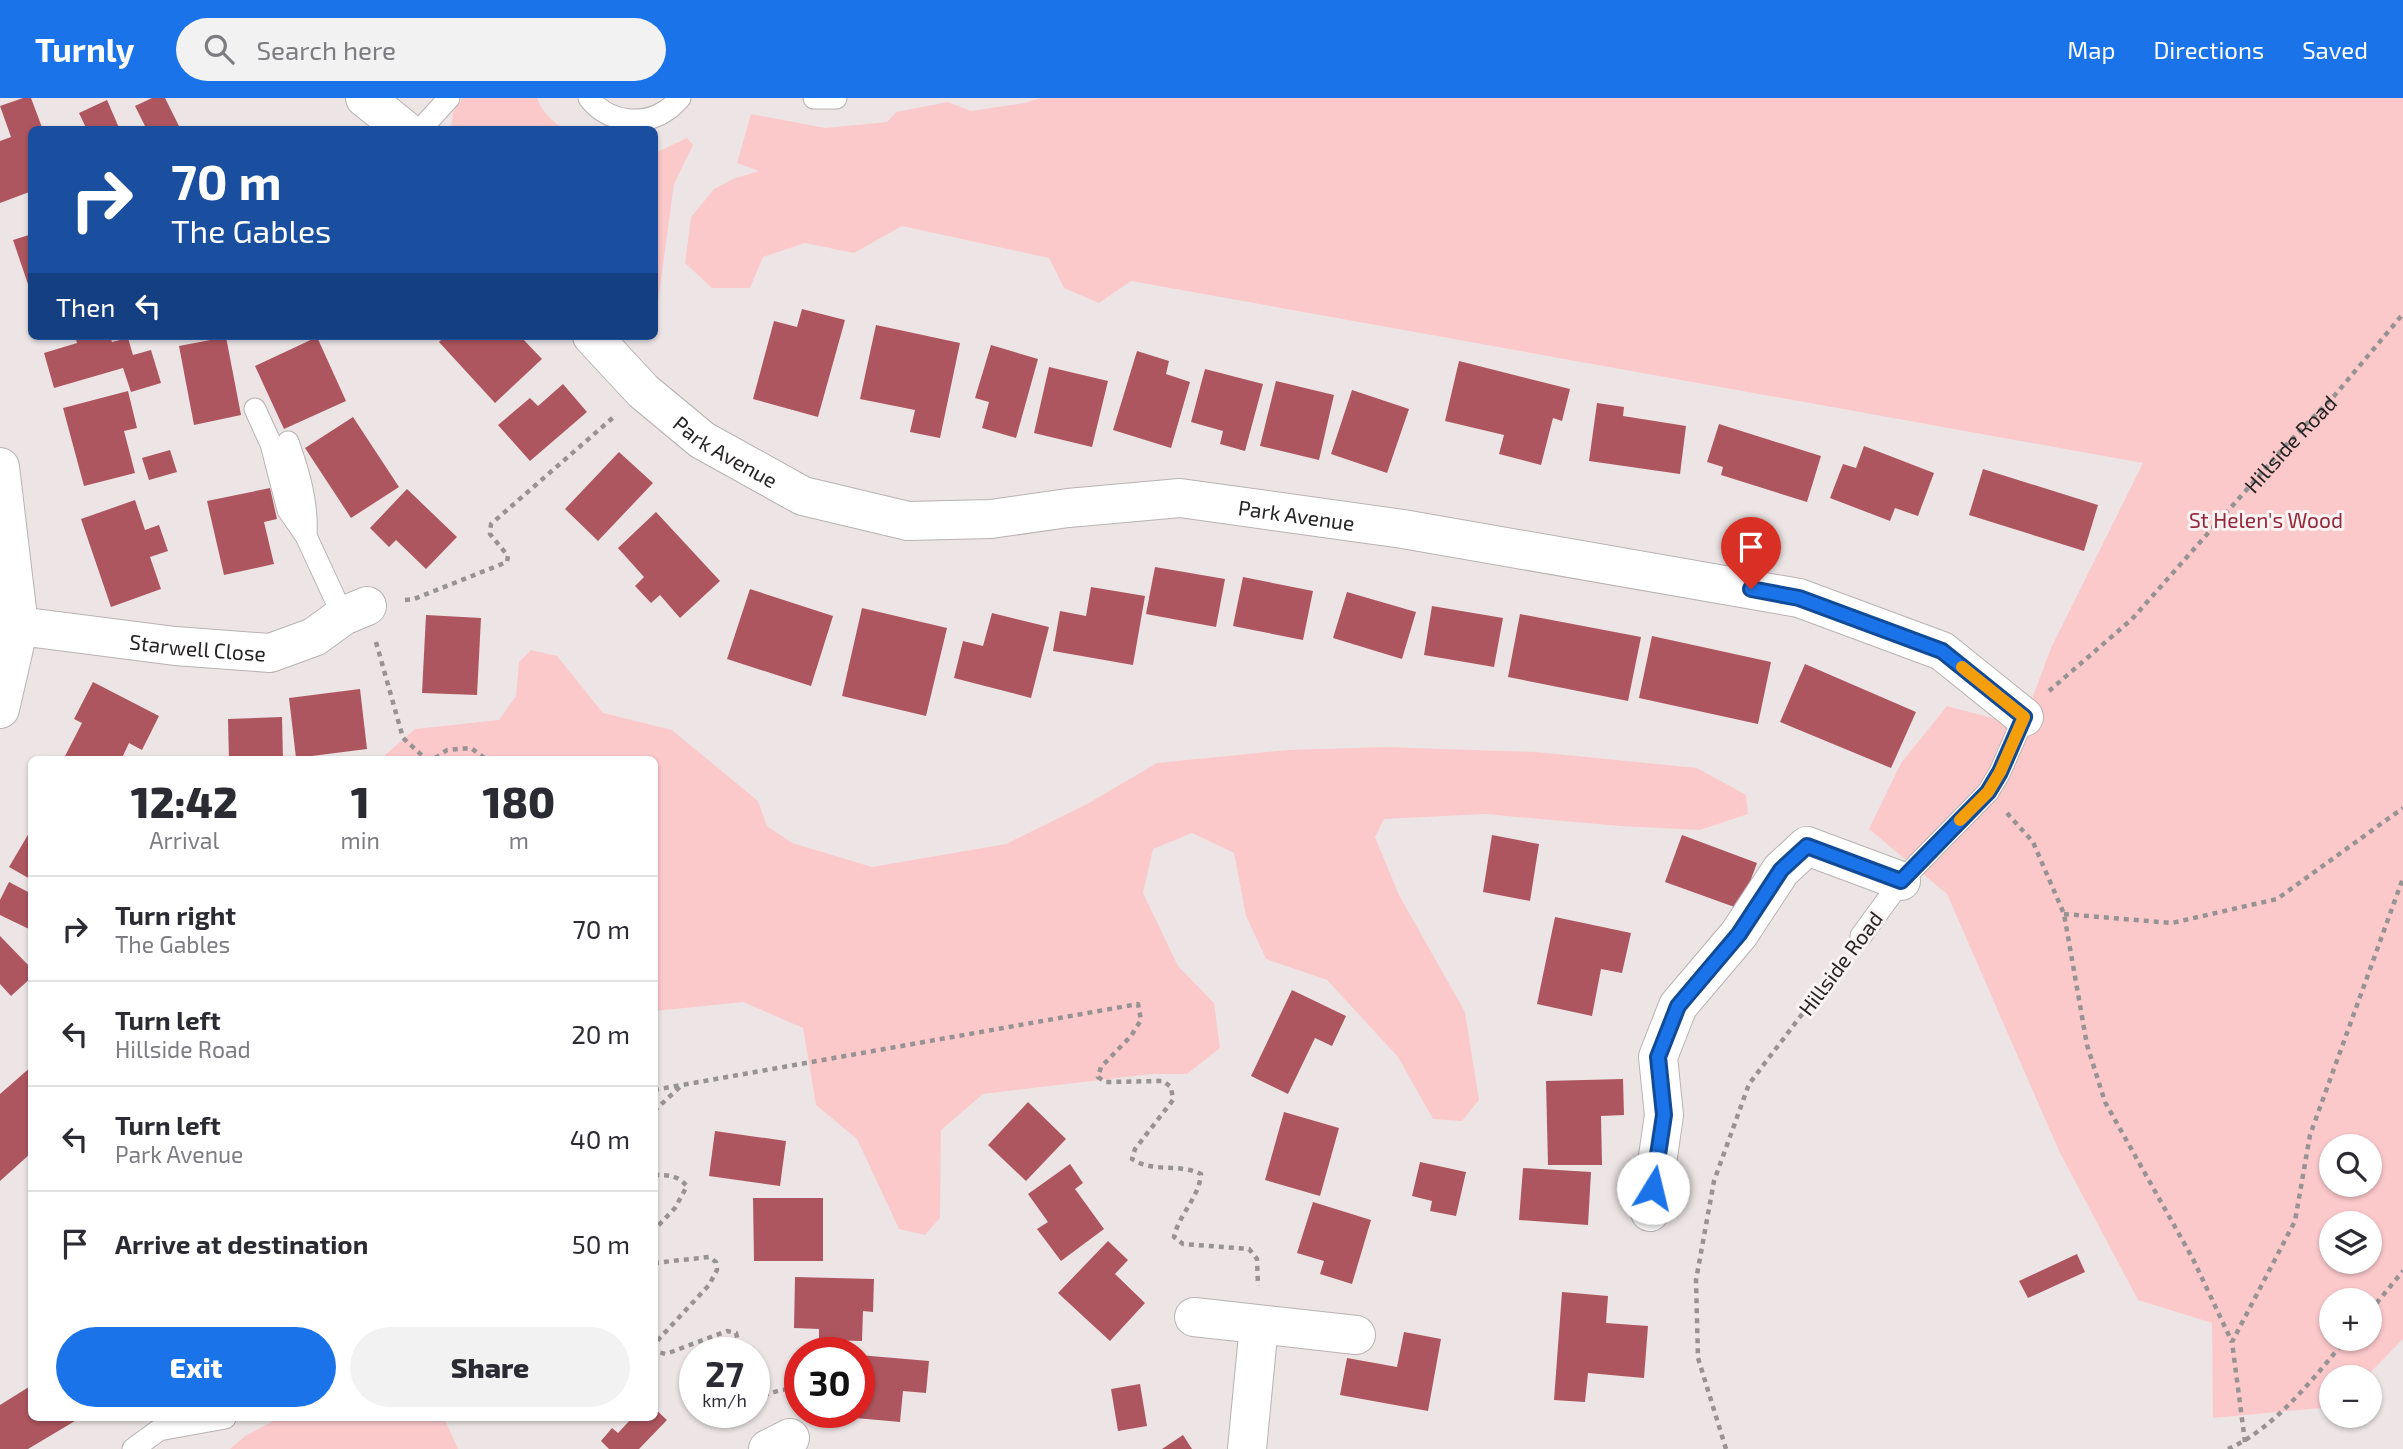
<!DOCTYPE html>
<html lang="en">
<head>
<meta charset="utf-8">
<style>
	body { margin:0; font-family:"Exo 2",sans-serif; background:#f2f2f3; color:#2b2b33; height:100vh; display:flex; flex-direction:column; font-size:26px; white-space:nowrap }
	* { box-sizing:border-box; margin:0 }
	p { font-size:23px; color:#7c7c81 }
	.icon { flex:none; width:38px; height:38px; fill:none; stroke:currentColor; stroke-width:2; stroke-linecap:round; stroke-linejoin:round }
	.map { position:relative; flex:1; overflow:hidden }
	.panel { position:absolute; left:28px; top:658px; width:630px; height:665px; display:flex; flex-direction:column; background:#fff; border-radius:10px; box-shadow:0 2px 5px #0004 }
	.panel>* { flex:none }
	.hud { position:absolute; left:28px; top:28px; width:630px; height:214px; border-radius:10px; box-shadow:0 2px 5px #0004; background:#1a4fa0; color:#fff; overflow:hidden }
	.controls { position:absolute; left:2319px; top:1036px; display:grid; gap:14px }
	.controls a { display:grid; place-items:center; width:63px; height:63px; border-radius:50%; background:#fff; box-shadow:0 2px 5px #0004; font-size:35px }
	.speed { position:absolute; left:679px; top:1239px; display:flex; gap:14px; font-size:35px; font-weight:700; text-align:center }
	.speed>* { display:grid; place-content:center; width:91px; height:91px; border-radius:50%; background:#fff; box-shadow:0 2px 5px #0004; line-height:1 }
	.speed small { font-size:18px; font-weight:400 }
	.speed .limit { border:10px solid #d22; background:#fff; color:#111 }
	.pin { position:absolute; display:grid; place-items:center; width:60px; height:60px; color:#fff; margin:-72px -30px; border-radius:50% 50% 50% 0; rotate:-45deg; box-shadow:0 0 7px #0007 }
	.pin .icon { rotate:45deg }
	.me { position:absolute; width:77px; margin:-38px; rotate:9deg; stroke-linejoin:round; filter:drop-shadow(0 0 5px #0008) }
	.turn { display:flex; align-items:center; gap:24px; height:147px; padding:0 28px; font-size:32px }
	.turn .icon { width:91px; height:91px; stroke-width:2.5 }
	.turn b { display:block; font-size:49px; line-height:60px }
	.then { display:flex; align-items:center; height:66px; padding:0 28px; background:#0003; gap:14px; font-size:26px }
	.eta { display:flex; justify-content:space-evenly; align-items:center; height:119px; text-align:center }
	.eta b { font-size:42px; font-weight:800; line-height:49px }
	.cta { display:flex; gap:14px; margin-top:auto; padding:14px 28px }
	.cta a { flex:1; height:80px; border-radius:42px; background:#1a73e8; color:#fff; font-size:28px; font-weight:800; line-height:80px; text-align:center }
	.cta a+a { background:#f2f2f3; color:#2b2b33 }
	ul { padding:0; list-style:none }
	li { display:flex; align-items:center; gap:21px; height:105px; padding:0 28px; border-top:2px solid #e1e1e2 }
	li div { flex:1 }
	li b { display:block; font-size:26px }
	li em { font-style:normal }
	header { display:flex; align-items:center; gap:42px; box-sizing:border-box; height:98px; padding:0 35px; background:#1a73e8; color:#fff }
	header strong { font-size:33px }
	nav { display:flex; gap:38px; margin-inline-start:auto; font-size:24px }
	.search { width:490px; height:63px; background:#f2f2f3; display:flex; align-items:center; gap:18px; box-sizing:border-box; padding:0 24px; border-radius:38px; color:#7c7c81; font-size:26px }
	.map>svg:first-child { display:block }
	.green { fill:#fcc9cb; fill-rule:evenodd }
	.building { fill:#ae565f }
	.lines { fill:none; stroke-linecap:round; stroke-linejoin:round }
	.service-casing { stroke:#b9b2b2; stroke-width:23 }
	.minor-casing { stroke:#b9b2b2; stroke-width:40 }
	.path { stroke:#989393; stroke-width:4.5; stroke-dasharray:5 5; stroke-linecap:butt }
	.service { stroke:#fff; stroke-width:21 }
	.minor { stroke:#fff; stroke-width:38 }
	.route-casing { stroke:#114b97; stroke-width:18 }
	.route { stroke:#1a73e8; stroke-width:12 }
	.slow { stroke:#f59e0b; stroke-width:12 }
	.labels { text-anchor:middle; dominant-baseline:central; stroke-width:6; stroke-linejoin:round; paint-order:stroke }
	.street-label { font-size:21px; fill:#272424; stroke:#faf2f3 }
	.park-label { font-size:21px; fill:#96283b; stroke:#faf2f3 }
</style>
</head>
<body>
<header>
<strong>Turnly</strong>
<div class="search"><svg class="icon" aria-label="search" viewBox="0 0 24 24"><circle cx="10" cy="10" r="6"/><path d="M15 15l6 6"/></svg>Search here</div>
<nav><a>Map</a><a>Directions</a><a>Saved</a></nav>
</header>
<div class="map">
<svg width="2403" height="1351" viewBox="0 0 2403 1351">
	<rect width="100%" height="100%" fill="#ede5e5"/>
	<!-- green -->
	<g class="green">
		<path d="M463,0H537C541,13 554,26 566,31H451L453,14Z"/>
		<path d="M1040,0H2403V1241L2366,1279H2331V1309L2213,1320L2212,1225L2138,1202L2059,1053L1947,796L1869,731L1901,665L1947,608L2022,628L2051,550L2143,365L1131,183L1099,205L1064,190L1049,160L902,128L854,155L805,145L763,159L750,190H712L685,165L691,119L714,91L733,81L759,73L737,65L751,16L825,30L887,24L896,14L948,4L971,13L1025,5ZM2331,1048H2370V1087H2331ZM2331,1125H2370V1164H2331ZM2331,1202H2370V1241H2331Z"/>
		<path d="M687,40L693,47L674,86L655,226V55Z"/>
		<path d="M531,552L557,558L603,615L672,632L758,703L767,728L792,745L872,769L1006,746L1087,706L1157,665L1288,652L1386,649L1536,654L1697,670L1746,697L1748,716L1700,732L1620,728L1485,716L1384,721L1375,739L1399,797L1465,914L1479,1002L1462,1023L1433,1021L1398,959L1327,882L1266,861L1246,818L1234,755L1192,735L1153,751L1143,795L1178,868L1214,905L1220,950L1187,976H1151L983,996L941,1032L940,1120L925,1137L899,1131L857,1041L816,1007L803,930L743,904L655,913L654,662L385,661V657L415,631L499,622L516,598L519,564Z"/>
		<path d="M279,1320H444L458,1351H230L245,1338Z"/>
	</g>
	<!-- building -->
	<g class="building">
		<path d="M23,0H31L43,32H32V93L0,105V43L11,39L0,8Z"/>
		<path d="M152,0H165L181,32H147L135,8Z"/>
		<path d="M107,2L120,32H87L79,15Z"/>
		<path d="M32,136V195H31L13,142Z"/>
		<path d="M802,211L845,222L818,319L753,301L774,223L797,229Z"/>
		<path d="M876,227L960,245L940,340L910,334L915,312L860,301Z"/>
		<path d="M75,238H110L112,244L128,240L133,257L151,252L161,285L131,294L123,270L54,290L44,255L77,245Z"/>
		<path d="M445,238H520L542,261L495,305L439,244Z"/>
		<path d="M226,239L241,317L194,327L179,248Z"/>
		<path d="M317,239L346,303L284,331L255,268Z"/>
		<path d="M991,247L1038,261L1016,340L982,330L989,304L975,300Z"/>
		<path d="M1137,253L1169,263L1166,276L1190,284L1171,350L1113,332Z"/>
		<path d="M1459,263L1570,291L1562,323L1553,320L1541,367L1499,356L1504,337L1445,323Z"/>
		<path d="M1049,269L1108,283L1092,349L1034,335Z"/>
		<path d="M1205,271L1263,286L1245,353L1220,346L1223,333L1191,324Z"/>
		<path d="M1276,283L1334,297L1319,362L1260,348Z"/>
		<path d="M563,286L587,314L530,363L498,327L530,300L538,308Z"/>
		<path d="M1352,292L1409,311L1387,375L1331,356Z"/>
		<path d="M128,293L137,330L124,333L135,375L84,388L63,310Z"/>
		<path d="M1597,305L1624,309L1623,318L1686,328L1680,376L1589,363Z"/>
		<path d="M353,319L399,389L351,420L305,350Z"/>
		<path d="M1719,326L1821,358L1807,404L1721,377L1723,369L1707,364Z"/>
		<path d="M1864,348L1934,375L1918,418L1895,410L1890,423L1830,400L1843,366L1856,370Z"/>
		<path d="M170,352L177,374L149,382L142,360Z"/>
		<path d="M619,354L653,385L598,443L565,411Z"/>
		<path d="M1983,371L2098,407L2084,453L1969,417Z"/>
		<path d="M270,390L277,421L264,424L274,466L224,477L207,403Z"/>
		<path d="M407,391L457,439L426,471L396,442L389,449L370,430Z"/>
		<path d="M135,402L145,432L159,427L168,453L150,459L161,491L111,509L81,421Z"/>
		<path d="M656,414L720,483L680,520L660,497L651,505L635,488L644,479L618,450Z"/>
		<path d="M1155,469L1225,481L1216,529L1146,516Z"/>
		<path d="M1243,479L1313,493L1303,542L1233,528Z"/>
		<path d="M1091,489L1145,498L1133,567L1053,553L1060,513L1086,518Z"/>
		<path d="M750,491L833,518L811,588L727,561Z"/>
		<path d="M1347,494L1416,514L1402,561L1333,540Z"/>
		<path d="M1432,508L1503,520L1494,569L1424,557Z"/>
		<path d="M862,510L947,530L926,618L842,598Z"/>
		<path d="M992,515L1049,529L1031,600L954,580L963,543L983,548Z"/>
		<path d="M1520,516L1641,539L1628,603L1508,579Z"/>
		<path d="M426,517L481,520L477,597L422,595Z"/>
		<path d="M1652,538L1771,564L1758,626L1639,600Z"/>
		<path d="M1805,566L1916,614L1891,670L1780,624Z"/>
		<path d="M93,584L159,618L142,652L129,645L121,662H63L82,625L74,621Z"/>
		<path d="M360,591L367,651L296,660L289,600Z"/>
		<path d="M282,619L283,662H229L228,621Z"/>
		<path d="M32,730V782L9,769Z"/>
		<path d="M1492,737L1539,746L1530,803L1483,794Z"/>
		<path d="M1682,737L1757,765L1740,811L1665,784Z"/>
		<path d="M9,784L32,796L31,832L0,817V802Z"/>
		<path d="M1555,819L1631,835L1622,875L1601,871L1592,918L1537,906Z"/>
		<path d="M0,838L32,871V879L11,898L0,886Z"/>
		<path d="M1292,892L1346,918L1332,948L1315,940L1288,996L1251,978Z"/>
		<path d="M32,968V1057L30,1056L0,1083V996Z"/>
		<path d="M1623,981L1624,1017L1601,1018L1602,1067H1548L1546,983Z"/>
		<path d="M1028,1004L1066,1041L1026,1083L988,1047Z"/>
		<path d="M1284,1014L1339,1030L1320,1098L1265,1082Z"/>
		<path d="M715,1033L786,1043L780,1088L709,1078Z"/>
		<path d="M1420,1064L1466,1074L1456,1118L1430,1113L1432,1103L1412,1098Z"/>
		<path d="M1070,1066L1083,1085L1075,1091L1104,1131L1061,1163L1037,1131L1048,1124L1028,1096Z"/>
		<path d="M1523,1070L1591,1074L1588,1127L1519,1122Z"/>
		<path d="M753,1100H823V1163H754Z"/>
		<path d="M1313,1104L1371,1122L1352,1186L1320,1176L1324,1163L1297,1155Z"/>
		<path d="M1108,1143L1128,1162L1115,1176L1145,1205L1110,1243L1058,1195Z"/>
		<path d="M2077,1156L2085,1174L2028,1200L2019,1183Z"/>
		<path d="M795,1179L874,1181L873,1214L863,1213L862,1243L819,1242V1231L794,1230Z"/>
		<path d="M1562,1194L1608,1198L1606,1225L1648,1228L1644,1280L1588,1275L1585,1304L1554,1302Z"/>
		<path d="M1404,1234L1441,1241L1428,1313L1340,1297L1347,1260L1397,1269Z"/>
		<path d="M859,1257L929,1263L926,1295L903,1293L900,1324L833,1318V1314H859Z"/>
		<path d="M1140,1286L1147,1328L1118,1333L1111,1291Z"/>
		<path d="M32,1287V1320H80L28,1351H0V1307Z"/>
		<path d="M654,1310L667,1322L639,1351H609L601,1343L612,1330L618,1335L632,1320H654Z"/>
		<path d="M1183,1337L1192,1351H1162Z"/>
	</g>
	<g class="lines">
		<defs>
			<g id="service">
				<path d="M589,0C607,24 643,29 667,12C672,9 676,4 680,0"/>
				<path d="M814,0H836"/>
				<path d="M420,32L449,0"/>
				<path d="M255,311L271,346L288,412L306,438L343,518"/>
				<path d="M288,344C299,375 308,405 306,438"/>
				<path d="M1861,838L1901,783L1988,694L2000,674L2024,619"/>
				<path d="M133,1351L159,1332L225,1320"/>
			</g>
			<g id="minor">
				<path d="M365,0L405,32"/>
				<path id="s2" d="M592,238L643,293L702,342L803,398L908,423L991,421L1068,410L1180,400L1403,431L1799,500L1942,553L2024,619"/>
				<path d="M0,369L19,528L0,611"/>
				<path id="s3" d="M19,528L175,548L270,555L314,539L343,518L367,508"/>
				<path d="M1650,1114L1664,1017L1658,959L1678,908L1739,836L1781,772L1807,748L1901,783"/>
				<path d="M1194,1219L1356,1237"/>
				<path d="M768,1351L790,1340"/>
				<path d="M1247,1351L1259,1227"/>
			</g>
		</defs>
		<!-- service casing -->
		<use href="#service" class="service-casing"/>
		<!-- minor casing -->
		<use href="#minor" class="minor-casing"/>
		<!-- path -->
		<g class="path">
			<path d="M405,502L414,501L507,464L508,458L490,436L491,426L616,317"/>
			<path d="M376,544L403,640L426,661L437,659L447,652L471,650L487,662"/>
			<path id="s1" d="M2049,593L2132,521L2288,345L2335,297L2403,216"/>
			<path d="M2007,715L2033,744L2064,816L2087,947L2105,1004L2193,1161L2232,1244"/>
			<path d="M2064,816L2172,825L2277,801L2403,710"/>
			<path d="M654,992L681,987"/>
			<path d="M654,1013L682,987L1138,906L1141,922L1131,938L1101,969L1098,979L1105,984L1163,983L1171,989L1173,1002L1135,1051L1132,1061C1152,1075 1179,1065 1201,1076C1199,1100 1179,1116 1174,1139L1183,1146L1249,1151L1257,1161L1258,1188"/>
			<path d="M654,1077C669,1077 677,1077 687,1088L675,1110L654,1132"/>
			<path d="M654,1165L709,1159L716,1164L717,1172L709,1187L658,1242L655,1250L658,1254L666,1256L727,1233L736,1235L738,1243L734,1255"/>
			<path d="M2370,1213L2403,1173"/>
			<path d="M754,1300L781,1292L792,1291L800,1302"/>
			<path d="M2245,1344L2232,1244L2295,1123L2310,1037L2403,780"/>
			<path d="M1726,1351L1698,1260L1696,1182L1714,1083L1749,986L1844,861"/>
			<path d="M2228,1351C2274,1331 2315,1279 2346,1241"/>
		</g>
		<!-- service -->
		<use href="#service" class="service"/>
		<!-- minor -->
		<use href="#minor" class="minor"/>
	</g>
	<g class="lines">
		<defs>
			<path id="route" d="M1653,1090L1664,1017L1658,959L1678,908L1739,836L1781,772L1807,748L1901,783L1988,694L2000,674L2024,619L1942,553L1799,500L1751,491"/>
		</defs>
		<!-- route casing -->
		<use href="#route" class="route-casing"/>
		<!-- route -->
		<use href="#route" class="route"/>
		<!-- slow -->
		<path class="slow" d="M1960,722L1988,694L2000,674L2024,619L1962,569"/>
	</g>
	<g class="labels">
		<!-- street labels -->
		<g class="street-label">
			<text stroke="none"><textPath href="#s1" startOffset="346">Hillside Road</textPath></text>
			<text stroke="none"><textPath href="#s2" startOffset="178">Park Avenue</textPath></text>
			<text stroke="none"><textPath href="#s2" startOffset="766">Park Avenue</textPath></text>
			<text stroke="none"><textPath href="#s3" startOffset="180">Starwell Close</textPath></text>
			<text transform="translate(1840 865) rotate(-53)">Hillside Road</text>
		</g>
		<!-- park labels -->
		<g class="park-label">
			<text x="2266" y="421">St Helen's Wood</text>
		</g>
	</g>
</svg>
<div class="controls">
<a><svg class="icon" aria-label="search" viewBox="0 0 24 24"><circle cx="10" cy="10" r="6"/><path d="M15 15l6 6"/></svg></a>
<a><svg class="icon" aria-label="layers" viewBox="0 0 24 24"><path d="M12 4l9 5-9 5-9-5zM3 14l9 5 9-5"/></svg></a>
<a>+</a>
<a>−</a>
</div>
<div class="speed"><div>27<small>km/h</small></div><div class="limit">30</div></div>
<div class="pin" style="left:1751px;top:491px;background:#d93025"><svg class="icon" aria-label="arrive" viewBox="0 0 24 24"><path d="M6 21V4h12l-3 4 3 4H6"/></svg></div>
<svg class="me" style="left:1653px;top:1090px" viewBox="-20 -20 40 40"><circle r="19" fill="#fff"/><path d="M0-13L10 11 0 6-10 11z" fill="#1a73e8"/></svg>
<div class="hud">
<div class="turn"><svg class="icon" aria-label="right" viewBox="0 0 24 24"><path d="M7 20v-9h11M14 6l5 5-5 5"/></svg><div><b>70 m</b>The Gables</div></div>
<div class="then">Then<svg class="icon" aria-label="left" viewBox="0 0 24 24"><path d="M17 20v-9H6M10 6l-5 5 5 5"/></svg></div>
</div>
<section class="panel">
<div class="eta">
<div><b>12:42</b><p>Arrival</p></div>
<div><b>1</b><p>min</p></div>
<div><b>180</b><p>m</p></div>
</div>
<ul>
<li><svg class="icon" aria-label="right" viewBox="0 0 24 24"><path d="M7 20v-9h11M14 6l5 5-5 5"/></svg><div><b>Turn right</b><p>The Gables</p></div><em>70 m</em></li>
<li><svg class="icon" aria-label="left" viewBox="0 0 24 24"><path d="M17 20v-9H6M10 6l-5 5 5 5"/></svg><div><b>Turn left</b><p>Hillside Road</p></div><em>20 m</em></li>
<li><svg class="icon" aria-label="left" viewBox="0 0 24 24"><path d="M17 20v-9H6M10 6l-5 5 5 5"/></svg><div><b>Turn left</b><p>Park Avenue</p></div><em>40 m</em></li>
<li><svg class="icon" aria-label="arrive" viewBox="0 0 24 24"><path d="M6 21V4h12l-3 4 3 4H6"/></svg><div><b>Arrive at destination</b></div><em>50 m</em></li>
</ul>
<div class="cta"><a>Exit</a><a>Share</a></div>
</section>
</div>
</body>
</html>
